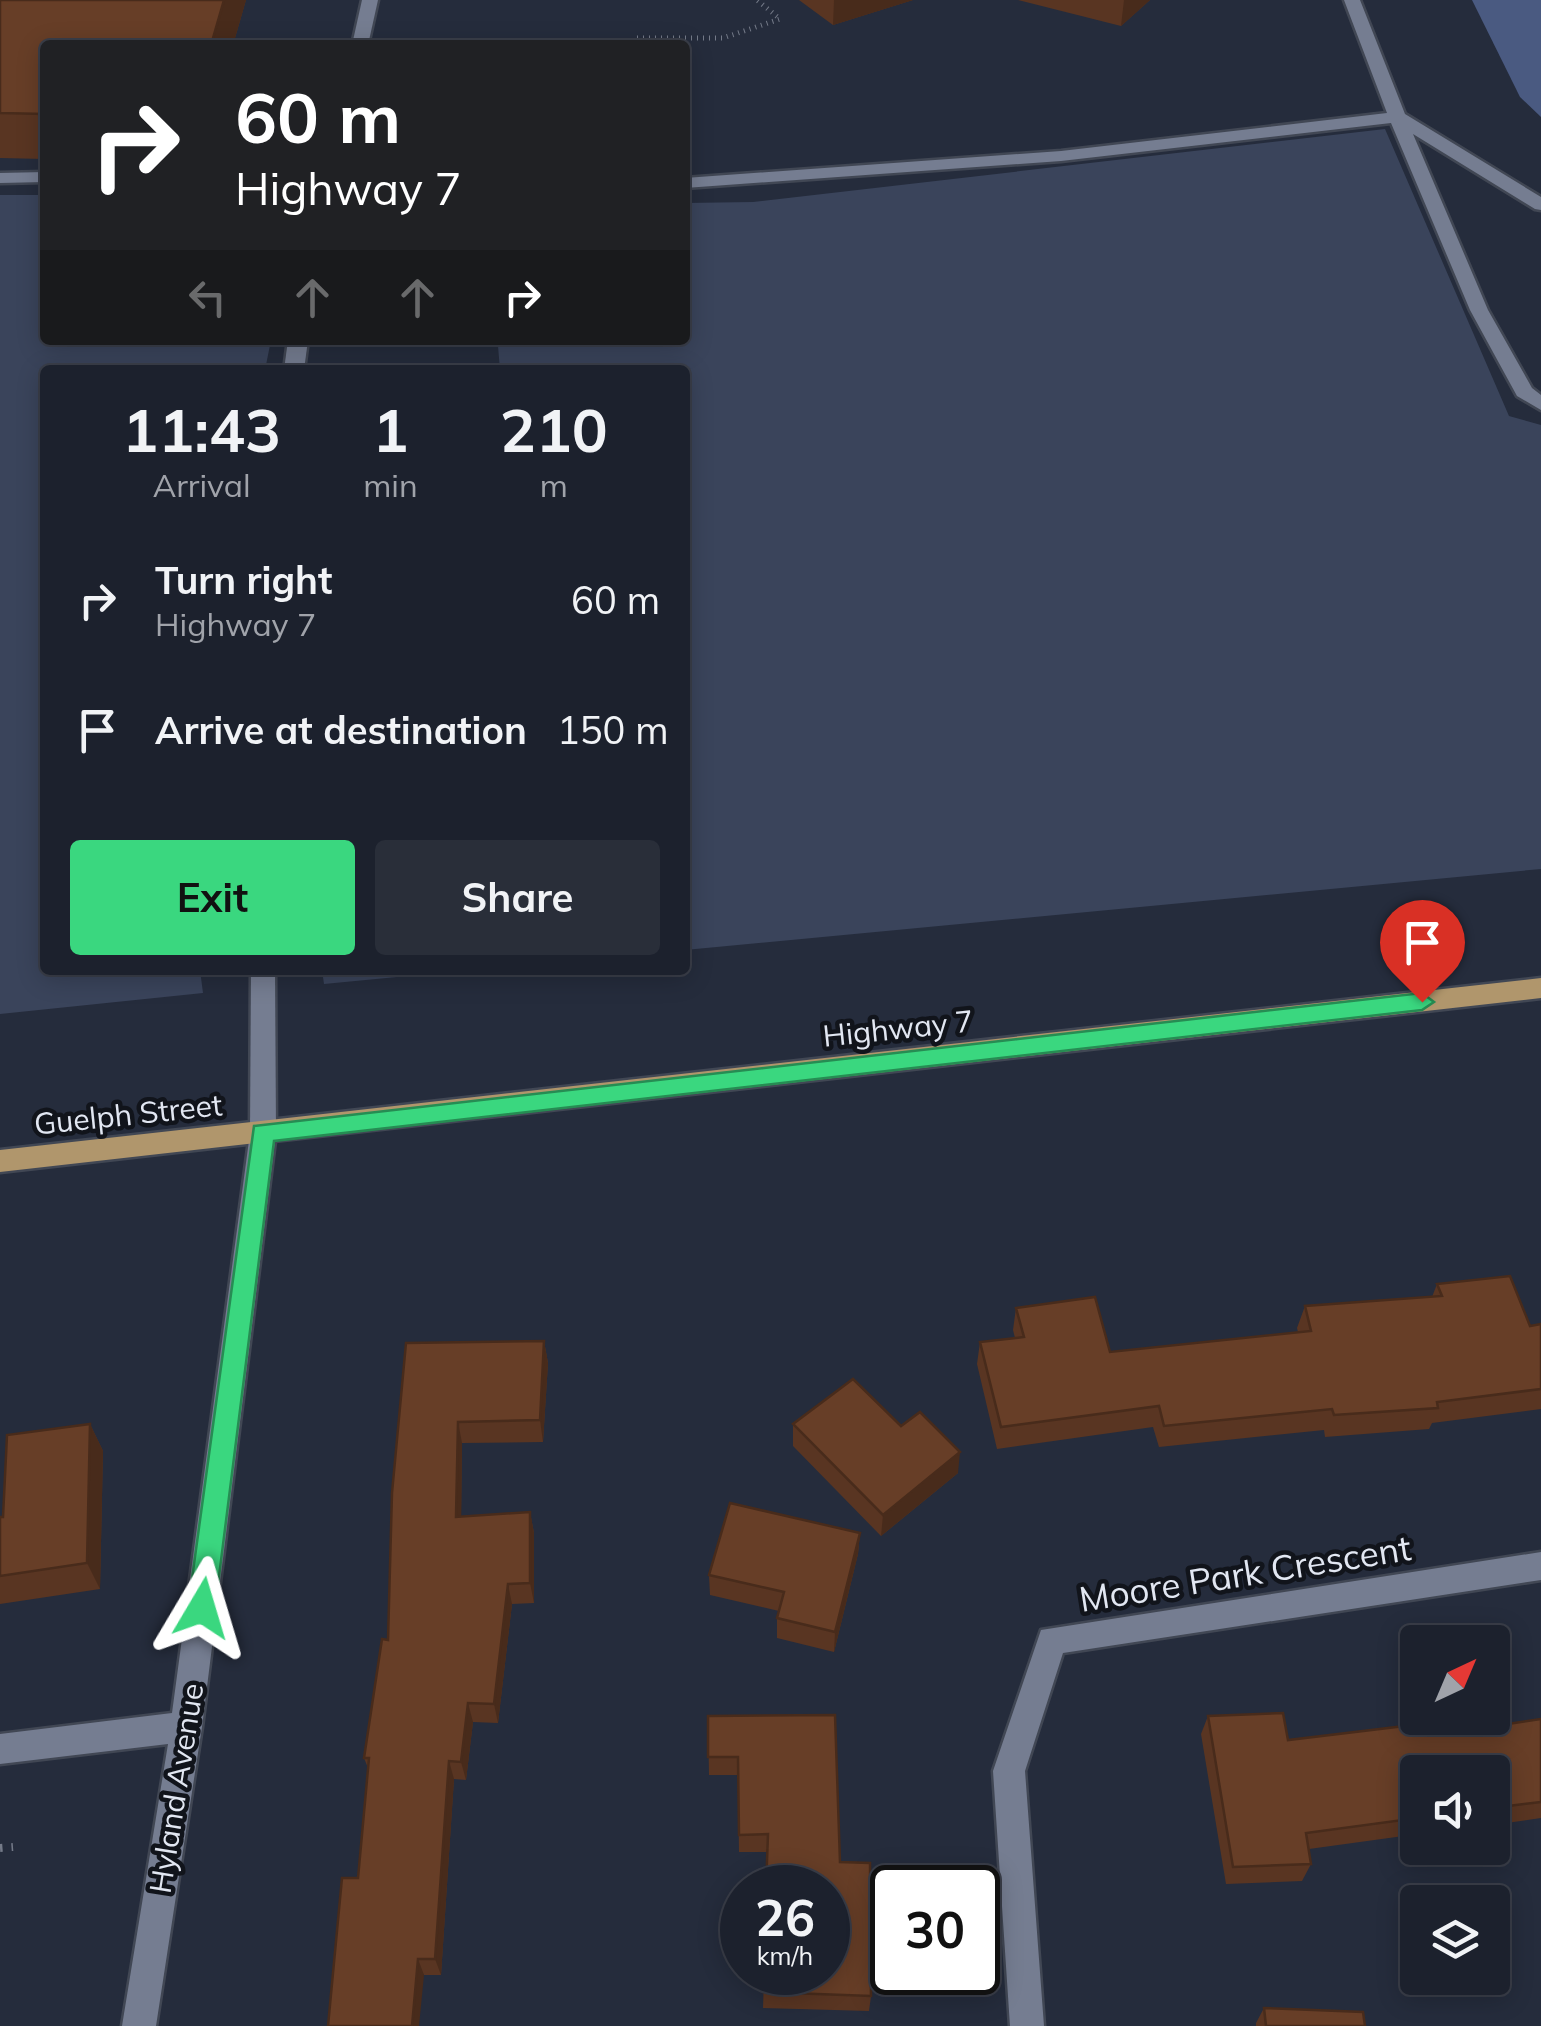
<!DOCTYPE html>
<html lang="en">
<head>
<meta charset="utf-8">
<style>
	body { margin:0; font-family:Mulish,sans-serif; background:#292e39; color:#f1f3f6; height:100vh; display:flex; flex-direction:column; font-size:38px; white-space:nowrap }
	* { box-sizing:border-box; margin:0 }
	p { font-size:32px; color:#a0a3aa }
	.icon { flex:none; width:55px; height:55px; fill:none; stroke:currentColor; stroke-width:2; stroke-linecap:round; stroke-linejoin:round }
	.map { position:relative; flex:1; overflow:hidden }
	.sheet { position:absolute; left:40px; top:365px; width:650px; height:610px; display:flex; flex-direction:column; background:#1c212d; border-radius:10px; box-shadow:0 5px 25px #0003,0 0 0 2px #3a3e49 }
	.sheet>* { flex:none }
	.banner { position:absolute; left:40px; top:40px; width:650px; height:305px; border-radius:10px; box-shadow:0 5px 25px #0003,0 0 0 2px #3a3e49; background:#202124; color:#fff; overflow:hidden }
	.needle { width:65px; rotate:44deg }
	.fabs { position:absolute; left:1400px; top:1625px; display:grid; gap:20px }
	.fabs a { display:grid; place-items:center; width:110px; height:110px; border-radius:10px; background:#1c212d; box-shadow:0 5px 25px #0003,0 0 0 2px #3a3e49; font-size:50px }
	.speed { position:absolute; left:720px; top:1865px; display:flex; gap:20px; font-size:50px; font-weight:700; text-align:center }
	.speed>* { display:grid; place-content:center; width:130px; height:130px; border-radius:50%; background:#1c212d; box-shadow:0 5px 25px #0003,0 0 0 2px #3a3e49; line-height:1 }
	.speed small { font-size:25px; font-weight:400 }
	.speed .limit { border:5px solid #111; border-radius:15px; background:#fff; color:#111 }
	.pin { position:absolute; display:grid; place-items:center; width:85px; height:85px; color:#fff; margin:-102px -42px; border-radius:50% 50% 50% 0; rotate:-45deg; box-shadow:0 0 10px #0007 }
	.pin .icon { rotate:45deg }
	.me { position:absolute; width:110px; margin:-55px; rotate:7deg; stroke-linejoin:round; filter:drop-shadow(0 0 8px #0008) }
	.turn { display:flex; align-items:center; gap:35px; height:210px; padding:0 30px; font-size:45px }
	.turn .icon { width:130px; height:130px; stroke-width:2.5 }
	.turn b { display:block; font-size:70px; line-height:85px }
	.lanes { display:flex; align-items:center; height:95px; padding:0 30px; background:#0003; justify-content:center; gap:50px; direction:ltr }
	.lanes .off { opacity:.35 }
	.eta { display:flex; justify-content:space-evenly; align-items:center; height:170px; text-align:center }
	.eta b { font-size:60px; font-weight:700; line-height:70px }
	.button { display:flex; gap:20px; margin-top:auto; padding:20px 30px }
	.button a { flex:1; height:115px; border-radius:10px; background:#3ad77f; color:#111; font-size:40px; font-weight:700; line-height:115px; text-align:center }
	.button a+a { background:#292e39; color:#f1f3f6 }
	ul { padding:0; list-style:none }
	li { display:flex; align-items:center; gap:30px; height:130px; padding:0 30px }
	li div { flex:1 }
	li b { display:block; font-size:38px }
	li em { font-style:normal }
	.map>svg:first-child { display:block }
	.green { fill:#3a445b }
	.forest { fill:#4a5a81 }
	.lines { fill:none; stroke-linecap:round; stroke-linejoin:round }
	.lane-casing { stroke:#414754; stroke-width:5 }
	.street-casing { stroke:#414754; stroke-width:5 }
	.primary-casing { stroke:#414754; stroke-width:5 }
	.path-far1 { stroke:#747a88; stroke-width:5; stroke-dasharray:1 5; stroke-linecap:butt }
	.path { stroke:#747a88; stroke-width:8; stroke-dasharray:2.5 9; stroke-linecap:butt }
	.lane { fill:#757d91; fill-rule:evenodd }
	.street { fill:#757d91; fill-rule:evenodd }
	.primary { fill:#b0966c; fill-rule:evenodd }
	.wall { fill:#593522 }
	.shaded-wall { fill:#482b1b }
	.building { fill:#673e27; stroke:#482b1b; stroke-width:2.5 }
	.route { fill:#3ad77f; stroke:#268c53; stroke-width:2.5 }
	.labels { text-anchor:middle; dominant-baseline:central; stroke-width:9; stroke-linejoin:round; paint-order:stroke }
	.street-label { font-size:30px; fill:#e2e7f2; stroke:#11141b }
	.near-street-label { font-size:35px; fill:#e2e7f2; stroke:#11141b }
</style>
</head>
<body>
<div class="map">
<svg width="1541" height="2026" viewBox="0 0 1541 2026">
	<rect width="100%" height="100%" fill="#252c3c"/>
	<!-- green -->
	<g class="green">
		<path d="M1385,129L1509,416L1541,425V869L685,950V370H500L498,346L317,342L685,340V203L753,202Z"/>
		<path d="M0,195H45V340H271L265,370H45V970H200L203,993L0,1014Z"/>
		<path d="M322,970H470L324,984Z"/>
	</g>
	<!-- forest -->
	<path class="forest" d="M1472,0H1541V117L1520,97Z"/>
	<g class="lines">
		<defs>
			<g id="lane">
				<path d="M362,0H378L368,45H352Z"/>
				<path d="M1344,0H1360L1405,114L1541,197V210L1535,209L1413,134L1488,310L1532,388L1541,395V410L1517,396L1470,310L1391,123L1061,161L685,188V178L1061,151L1387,113Z"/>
				<path d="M45,172V182L0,183V173Z"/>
				<path d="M288,340H308L304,370H284Z"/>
				<path d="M251,970H275L276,1133L272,1140L263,1144L254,1140L250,1133Z"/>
			</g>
			<g id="street">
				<path d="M263,1122L272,1126L276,1133L202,1727L156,2026H122L168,1744L0,1764V1734L172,1713L250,1133L254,1126Z"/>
				<path d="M1541,1552V1580L1063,1653L1025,1771L1044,2026H1010L993,1771L1041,1630Z"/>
			</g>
			<path id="primary" d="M1541,978V998L0,1172V1150Z"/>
		</defs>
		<!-- lane casing -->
		<use href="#lane" class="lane-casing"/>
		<!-- street casing -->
		<use href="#street" class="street-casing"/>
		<!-- primary casing -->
		<use href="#primary" class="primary-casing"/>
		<!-- path-far1 -->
		<path class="path-far1" d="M637,38H723L780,19L757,0"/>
		<!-- path -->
		<path class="path" d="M0,1848L13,1847"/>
		<!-- lane -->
		<use href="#lane" class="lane"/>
		<!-- street -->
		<use href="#street" class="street"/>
		<!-- primary -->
		<use href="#primary" class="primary"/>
	</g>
	<!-- wall -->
	<g class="wall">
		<path d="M0,0H246L233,45H45V159L0,158Z"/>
		<path d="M799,0H913L833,25Z"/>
		<path d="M1018,0H1150L1121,26Z"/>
		<path d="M1437,1284L1530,1326L1541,1324V1409L1432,1423L1429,1429L1325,1437L1324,1430L1159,1447L1153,1427L997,1449L977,1364L980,1342L1015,1338L1013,1330L1016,1308L1110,1352L1298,1332L1297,1328L1305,1306L1432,1297Z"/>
		<path d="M544,1341L548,1363L543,1442L462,1443L461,1516L530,1512L534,1533V1603L512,1604L498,1723L473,1722L466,1780L454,1779L441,1975H424L358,1878L368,1768L364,1758L388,1640L406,1343Z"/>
		<path d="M90,1424L103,1451L100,1589L0,1604V1517H3Z"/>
		<path d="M793,1424L901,1426L958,1473L881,1536L793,1446Z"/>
		<path d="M860,1533L858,1554L834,1652L777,1638V1618L779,1611L710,1595L709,1575Z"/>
		<path d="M708,1716L840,1862L871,1996L869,2011L763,2008L768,1852H739L738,1775H709Z"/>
		<path d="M1208,1716L1288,1740L1494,1726L1541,1719V1818L1492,1825V1772H1418V1834L1309,1849L1311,1864L1302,1881L1226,1884L1201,1734Z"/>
		<path d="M1264,2008L1365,2026H1256V2023Z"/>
	</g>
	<!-- shaded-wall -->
	<g class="shaded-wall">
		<path d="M224,0H246L233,45H211Z"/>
		<path d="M834,0H913L833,25Z"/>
		<path d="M1124,0H1150L1121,26Z"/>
		<path d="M544,1341L548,1363L543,1442L540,1420Z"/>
		<path d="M458,1422L462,1443L461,1537L456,1517Z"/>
		<path d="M90,1424L103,1451L100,1589L87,1563Z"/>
		<path d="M960,1452L958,1473L881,1536L883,1515Z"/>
		<path d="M530,1512L534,1533V1603L530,1583Z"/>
		<path d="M860,1533L858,1554L834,1652L835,1632Z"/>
		<path d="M508,1584L512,1604L498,1723L494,1704Z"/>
		<path d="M468,1703L473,1722L466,1780L461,1762Z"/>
		<path d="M449,1761L454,1779L441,1975L435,1959Z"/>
		<path d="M418,1959L424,1975L419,2026H412Z"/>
	</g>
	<!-- building -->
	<g class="building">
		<path d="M0,0H224L211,45H45V114L0,113Z"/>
		<path d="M1510,1276L1530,1326L1541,1324V1389L1437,1402L1438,1408L1334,1415L1332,1409L1164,1426L1159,1406L1001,1427L980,1342L1024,1337L1016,1308L1095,1297L1110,1352L1311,1331L1305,1306L1442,1296L1437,1284Z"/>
		<path d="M544,1341L540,1420L458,1422L456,1517L530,1512V1583L508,1584L494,1704L468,1703L461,1762L449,1761L435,1959H418L412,2026H328L342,1878H358L369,1758H364L382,1639L388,1640L392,1493L406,1343Z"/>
		<path d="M853,1379L901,1426L920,1412L960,1452L883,1515L793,1424Z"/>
		<path d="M90,1424L87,1563L0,1576V1517H3L7,1435Z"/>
		<path d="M730,1503L860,1533L835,1632L777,1618L784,1592L709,1575Z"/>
		<path d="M1283,1713L1288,1740L1471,1718H1491L1494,1726L1541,1719V1802L1492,1808V1772H1418V1818L1306,1833L1311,1864L1233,1867L1208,1716Z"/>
		<path d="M835,1715L840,1862L870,1863L871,1996L763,1992V1972H828V1888H766L768,1834L739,1835L738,1757H708V1716Z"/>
		<path d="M1264,2008L1363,2012L1365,2026H1266Z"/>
	</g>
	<!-- route -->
	<path class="route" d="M1422,993L1434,1002L1422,1010L274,1141L215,1608L211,1617L202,1621L192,1617L188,1608L254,1126Z"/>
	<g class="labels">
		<!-- street labels -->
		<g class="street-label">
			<text transform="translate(898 1028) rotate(-6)">Highway 7</text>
			<text transform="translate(128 1114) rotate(-6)">Guelph Street</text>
			<text transform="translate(176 1788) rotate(-81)">Hyland Avenue</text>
		</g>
		<!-- near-street labels -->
		<g class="near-street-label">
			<text transform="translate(1245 1573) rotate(-9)">Moore Park Crescent</text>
		</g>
	</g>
</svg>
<div class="fabs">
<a><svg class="needle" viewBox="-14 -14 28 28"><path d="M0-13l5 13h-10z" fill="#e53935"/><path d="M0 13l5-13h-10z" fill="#a0a3aa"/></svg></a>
<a><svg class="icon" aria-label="sound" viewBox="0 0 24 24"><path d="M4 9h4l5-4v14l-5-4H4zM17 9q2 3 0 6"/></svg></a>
<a><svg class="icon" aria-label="layers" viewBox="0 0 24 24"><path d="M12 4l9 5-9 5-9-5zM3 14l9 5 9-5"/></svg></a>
</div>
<div class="speed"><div>26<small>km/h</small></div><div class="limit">30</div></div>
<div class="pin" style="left:1422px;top:1002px;background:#d93025"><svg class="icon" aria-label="arrive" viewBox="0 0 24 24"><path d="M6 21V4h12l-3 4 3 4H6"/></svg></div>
<svg class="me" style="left:202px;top:1608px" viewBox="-20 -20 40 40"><path d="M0-17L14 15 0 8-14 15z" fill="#3ad77f" stroke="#fff" stroke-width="4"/></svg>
<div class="banner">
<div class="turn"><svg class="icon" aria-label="right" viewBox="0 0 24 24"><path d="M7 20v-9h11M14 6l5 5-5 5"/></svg><div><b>60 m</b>Highway 7</div></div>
<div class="lanes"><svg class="icon off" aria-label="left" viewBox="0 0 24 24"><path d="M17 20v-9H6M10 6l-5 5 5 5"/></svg><svg class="icon off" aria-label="ahead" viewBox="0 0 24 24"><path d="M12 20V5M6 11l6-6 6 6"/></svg><svg class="icon off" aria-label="ahead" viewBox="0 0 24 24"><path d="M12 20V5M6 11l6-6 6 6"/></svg><svg class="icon" aria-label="right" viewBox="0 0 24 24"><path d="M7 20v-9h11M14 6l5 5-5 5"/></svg></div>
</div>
<section class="sheet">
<div class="eta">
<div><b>11:43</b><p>Arrival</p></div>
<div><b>1</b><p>min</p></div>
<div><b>210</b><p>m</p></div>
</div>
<ul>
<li><svg class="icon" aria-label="right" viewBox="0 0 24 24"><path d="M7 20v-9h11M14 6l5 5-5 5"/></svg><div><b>Turn right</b><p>Highway 7</p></div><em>60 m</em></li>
<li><svg class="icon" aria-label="arrive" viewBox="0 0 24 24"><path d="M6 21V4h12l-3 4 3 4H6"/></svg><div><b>Arrive at destination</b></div><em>150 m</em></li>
</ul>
<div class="button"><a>Exit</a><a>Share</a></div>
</section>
</div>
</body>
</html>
